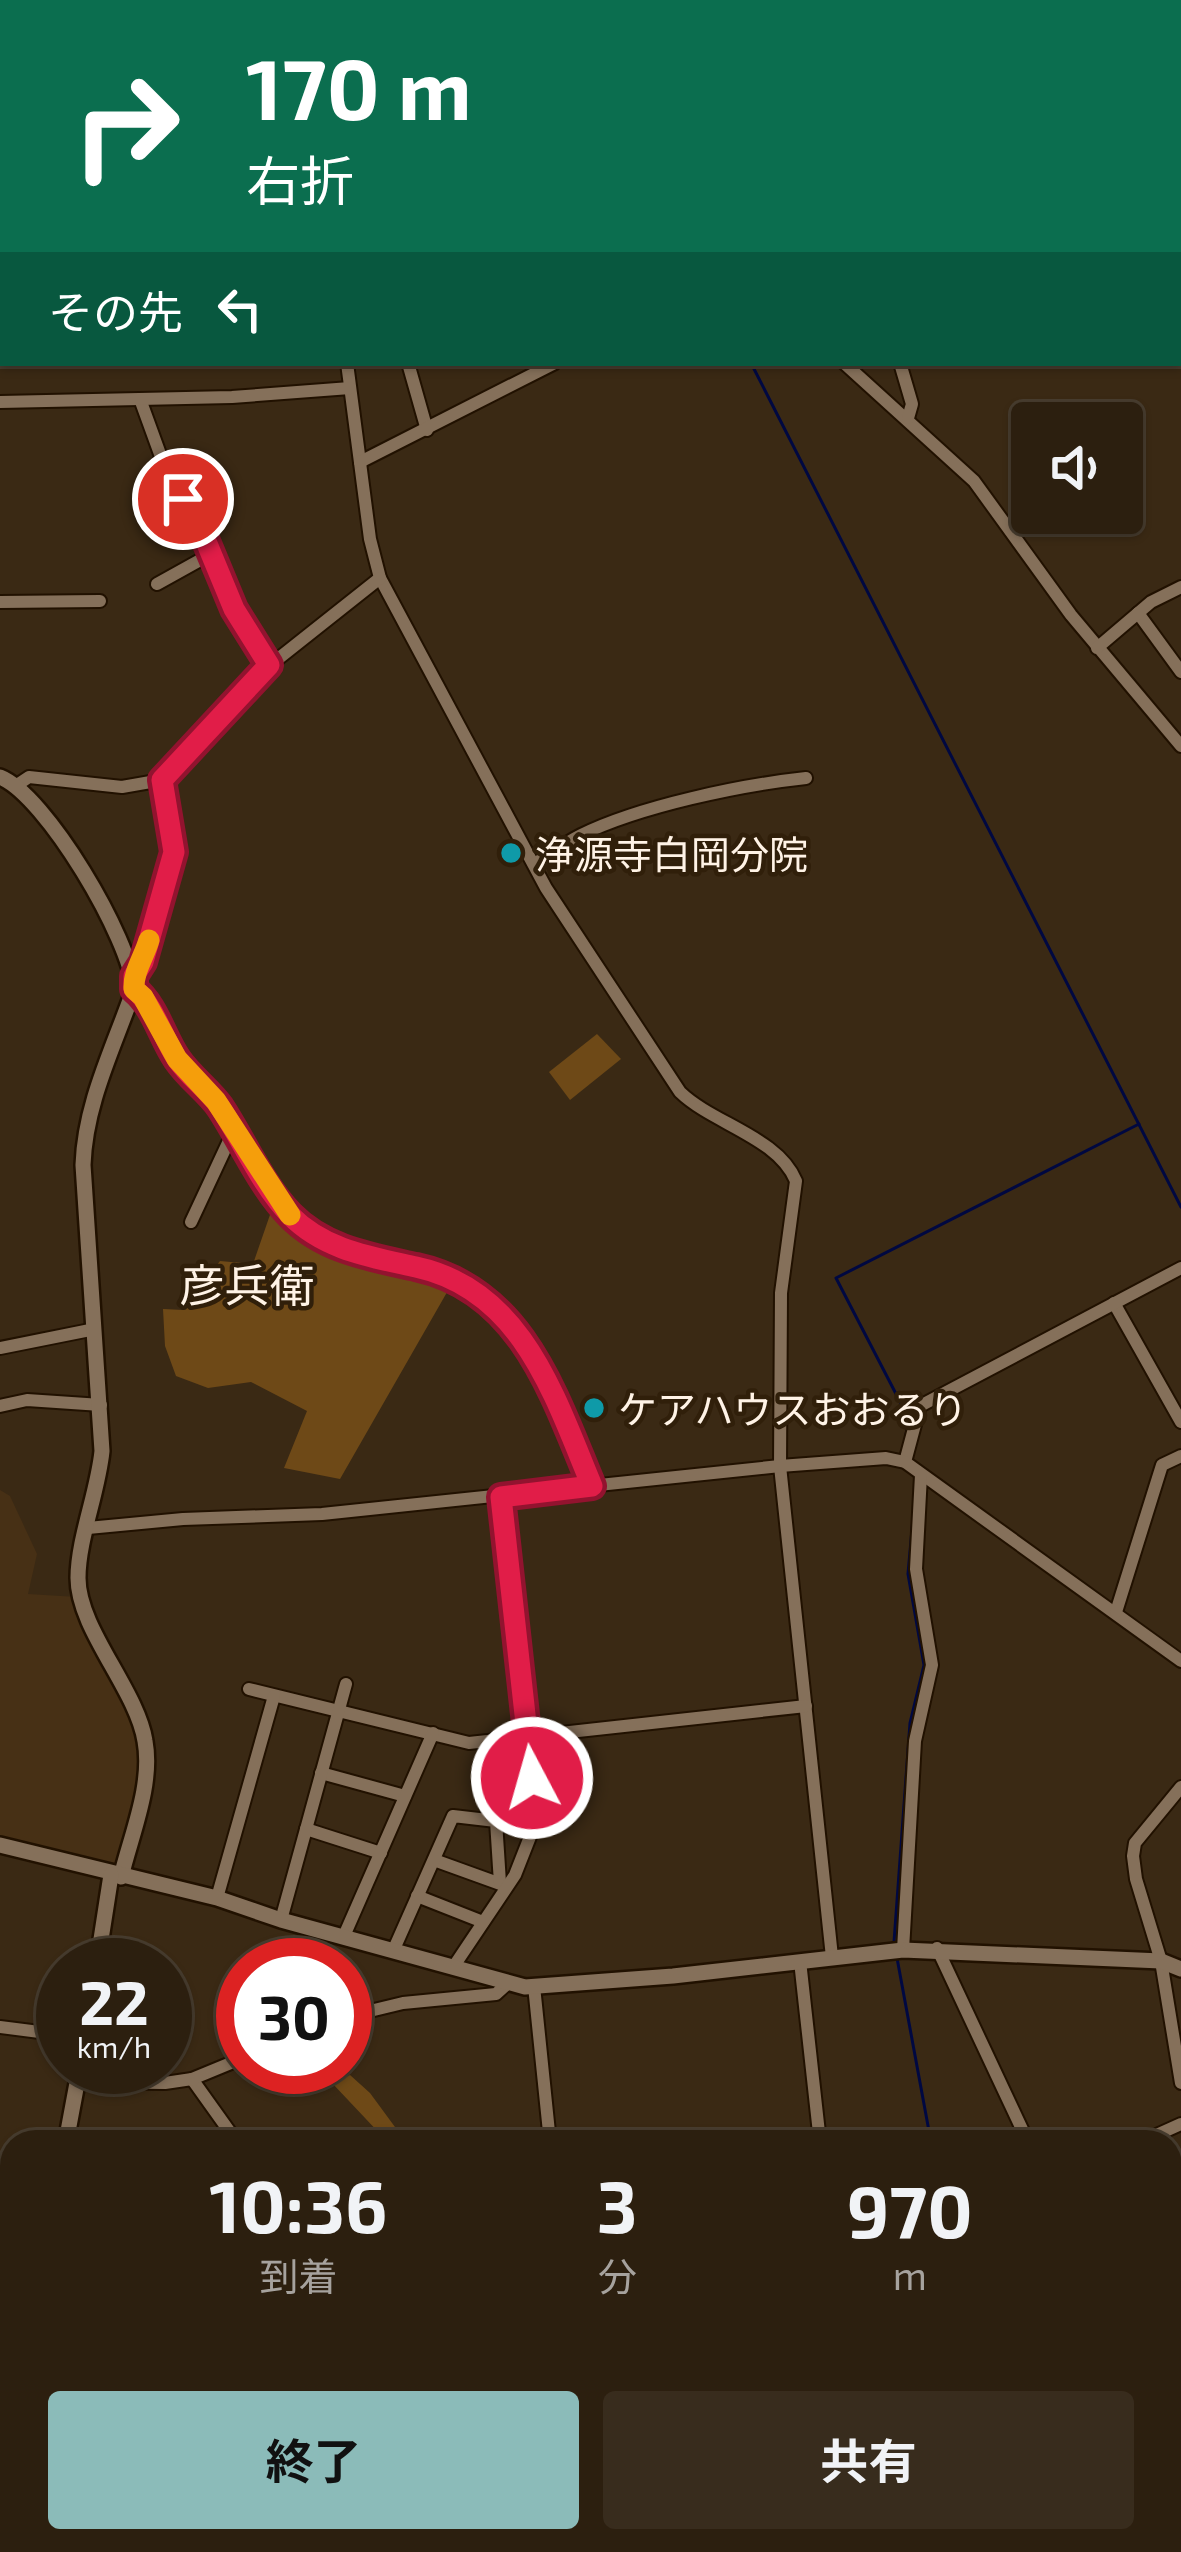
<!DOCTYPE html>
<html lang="ja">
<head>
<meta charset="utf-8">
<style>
	body { margin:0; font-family:"Exo 2","Noto Sans JP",sans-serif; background:#382c1d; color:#f1f3f6; height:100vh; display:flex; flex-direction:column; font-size:45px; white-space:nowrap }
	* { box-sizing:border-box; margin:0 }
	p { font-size:39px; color:#a6a29e }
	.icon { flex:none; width:66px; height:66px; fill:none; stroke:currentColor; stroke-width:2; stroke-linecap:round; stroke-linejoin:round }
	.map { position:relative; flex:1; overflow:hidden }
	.details { position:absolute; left:0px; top:2130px; width:1182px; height:423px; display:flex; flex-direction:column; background:#2c1f0f; border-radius:36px 36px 0 0; box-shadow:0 3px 9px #0004,0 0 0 3px #483d2f }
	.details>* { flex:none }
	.hud { position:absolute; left:0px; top:0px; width:1182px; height:366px; box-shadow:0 3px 9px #0004,0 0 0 3px #483d2f; background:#0b6e4f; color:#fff; overflow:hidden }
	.tools { position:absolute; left:1011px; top:402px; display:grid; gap:24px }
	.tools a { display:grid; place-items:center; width:132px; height:132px; border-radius:12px; background:#2c1f0f; box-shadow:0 3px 9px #0004,0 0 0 3px #483d2f; font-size:60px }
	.speed { position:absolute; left:36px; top:1938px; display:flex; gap:24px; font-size:60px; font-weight:700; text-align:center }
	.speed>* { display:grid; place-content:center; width:156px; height:156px; border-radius:50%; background:#2c1f0f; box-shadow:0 3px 9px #0004,0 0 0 3px #483d2f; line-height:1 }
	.speed small { font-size:30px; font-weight:400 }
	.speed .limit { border:18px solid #d22; background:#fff; color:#111 }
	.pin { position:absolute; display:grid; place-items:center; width:102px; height:102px; color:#fff; margin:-51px; border:6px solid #fff; border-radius:50%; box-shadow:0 3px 12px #0007 }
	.me { position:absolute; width:132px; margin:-66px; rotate:354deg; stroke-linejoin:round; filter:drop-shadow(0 0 9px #0008) }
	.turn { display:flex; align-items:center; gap:42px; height:252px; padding:0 48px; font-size:54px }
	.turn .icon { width:156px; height:156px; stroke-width:2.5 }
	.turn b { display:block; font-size:84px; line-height:102px }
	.then { display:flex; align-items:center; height:114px; padding:0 48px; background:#0003; gap:24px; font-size:45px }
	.eta { display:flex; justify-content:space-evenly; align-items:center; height:204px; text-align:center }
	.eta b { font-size:72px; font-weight:700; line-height:84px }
	.action { display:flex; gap:24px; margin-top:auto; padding:24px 48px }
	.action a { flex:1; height:138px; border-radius:12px; background:#8bbbb9; color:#111; font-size:48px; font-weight:700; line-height:138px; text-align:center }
	.action a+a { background:#382c1d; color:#f1f3f6 }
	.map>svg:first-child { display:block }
	.built { fill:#473015 }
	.green { fill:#6e4917 }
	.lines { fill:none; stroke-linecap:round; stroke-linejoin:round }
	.stream { stroke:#000841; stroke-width:3 }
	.river { stroke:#000841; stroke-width:21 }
	.minor-casing { stroke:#211100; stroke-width:16 }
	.tertiary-casing { stroke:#211100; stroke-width:20 }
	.minor { stroke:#85705a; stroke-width:12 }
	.tertiary { stroke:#85705a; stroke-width:15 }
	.route-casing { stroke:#92132f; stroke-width:30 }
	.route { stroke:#e11d48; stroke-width:21 }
	.slow { stroke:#f59e0b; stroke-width:21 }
	.culture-dot { fill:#0f9aa8; stroke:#301f0a; stroke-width:4.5 }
	.labels { text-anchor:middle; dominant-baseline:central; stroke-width:9; stroke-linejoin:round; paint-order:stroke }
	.poi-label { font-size:39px; fill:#fff3e6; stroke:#301f0a; text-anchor:start }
	.quarter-label { font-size:45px; fill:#fff3e6; stroke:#301f0a }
</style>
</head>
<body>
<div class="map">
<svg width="1181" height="2552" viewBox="0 0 1181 2552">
	<rect width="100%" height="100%" fill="#3a2914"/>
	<!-- built -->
	<path class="built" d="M0,1490L10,1496L37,1554L28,1594L77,1597L136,1721L141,1775L114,1870L0,1840Z"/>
	<!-- green -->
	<g class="green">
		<path d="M597,1034L621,1059L570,1100L549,1072Z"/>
		<path d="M272,1209L350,1261L393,1269L450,1287L340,1479L284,1468L307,1411L251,1382L208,1388L176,1376L165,1346L163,1309L183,1310L220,1261L253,1264Z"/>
		<path d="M350,2075L370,2093L406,2142H380L382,2136L332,2083Z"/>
	</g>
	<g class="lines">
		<!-- stream -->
		<g class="stream">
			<path d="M751,363L1181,1207"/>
			<path d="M905,1440L909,1419L836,1278L1139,1124"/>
			<path d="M894,1942L910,1723L924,1665L908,1574L913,1518"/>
			<path d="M897,1958L931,2142"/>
			<path d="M1005,2541L1007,2552"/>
		</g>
		<!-- river -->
		<g class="river">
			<path d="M0,2219L12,2225"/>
			<path d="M220,2541L226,2552"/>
		</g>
		<defs>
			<g id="minor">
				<path d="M241,0L259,3"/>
				<path d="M592,0L598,3"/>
				<path d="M892,0L896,3"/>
				<path d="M1058,0L1061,3"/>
				<path d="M494,3V0"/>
				<path d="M708,3L710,0"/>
				<path d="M801,3L803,0"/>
				<path d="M990,3L994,0"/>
				<path d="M1179,217L1181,216"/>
				<path d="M1179,283L1181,289"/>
				<path d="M347,363L370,539L380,578L546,888L680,1092C713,1124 778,1137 796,1181L781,1293L780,1466L832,1957"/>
				<path d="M408,363L427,430"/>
				<path d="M844,363L974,481L1071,615L1181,746"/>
				<path d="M900,363L912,404L908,418"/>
				<path d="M140,399L168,476L198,522L234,609L269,666"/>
				<path d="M0,402L232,397L350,388"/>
				<path d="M360,462L555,363"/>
				<path d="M157,584L211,554"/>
				<path d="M0,602L100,601"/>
				<path d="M1138,613L1181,672"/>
				<path d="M1097,648L1151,602L1181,587"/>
				<path d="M17,785L29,777L122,787L162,780L269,666L380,578"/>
				<path d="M534,864C549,855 565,843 581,835C640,806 741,785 806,778"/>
				<path d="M133,975L143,962L174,852L162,780"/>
				<path d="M134,989L143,996L177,1059L216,1101L281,1205L302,1227L348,1251L421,1268L464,1288L495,1307L521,1334L550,1386L592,1486"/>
				<path d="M191,1222L234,1130"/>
				<path d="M1114,1303L1181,1422"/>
				<path d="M0,1348L95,1329"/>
				<path d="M0,1406L27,1400L101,1405"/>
				<path d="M905,1462L920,1406L1181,1268"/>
				<path d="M88,1528L183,1519L322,1514L780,1466L886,1458L905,1462L1181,1661"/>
				<path d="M1116,1612L1162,1465L1181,1456"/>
				<path d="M249,1689L469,1743L806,1706"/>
				<path d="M321,1773L405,1796"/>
				<path d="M1181,1787L1135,1843L1133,1856L1136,1879L1161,1961L1181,2083"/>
				<path d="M306,1829L381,1853"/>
				<path d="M434,1860L506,1886"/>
				<path d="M417,1896L483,1922"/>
				<path d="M217,1898L274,1696"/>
				<path d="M281,1920L346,1684"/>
				<path d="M344,1936L433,1733"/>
				<path d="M937,1948L1028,2142"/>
				<path d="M394,1949L453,1816L496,1821L500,1883"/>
				<path d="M903,1950L915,1741L932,1665L916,1569L921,1475"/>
				<path d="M800,1961L820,2142"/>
				<path d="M454,1966L515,1875L537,1819L501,1497"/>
				<path d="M534,1986L550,2142"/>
				<path d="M345,2017L403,2003L496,1994L507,1984"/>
				<path d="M0,2027L63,2035"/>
				<path d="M192,2079L237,2142"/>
				<path d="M78,2082L165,2083L192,2079L243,2058"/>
				<path d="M1141,2142L1181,2124"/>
				<path d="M0,2174L12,2178"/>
				<path d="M0,2275L12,2279"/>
				<path d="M0,2354L12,2317"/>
				<path d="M1170,2447L1181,2470"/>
				<path d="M0,2481L12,2489"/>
				<path d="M1170,2496L1181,2494"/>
				<path d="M62,2541L66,2552"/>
				<path d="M627,2541L641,2552"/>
				<path d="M957,2541L958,2552"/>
				<path d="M844,2552L862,2541"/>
			</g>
			<g id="tertiary">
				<path d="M0,777C46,795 131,940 134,989C114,1047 85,1103 83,1165L102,1451C98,1492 78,1539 78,1578C78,1629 137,1690 145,1741C153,1785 131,1835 121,1877"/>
				<path d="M0,1845L217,1898L281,1920L525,1987L673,1976L903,1950L1161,1961L1181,1969"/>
				<path d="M97,1965L111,1875"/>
				<path d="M66,2142L80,2067"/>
			</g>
		</defs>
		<!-- minor casing -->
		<use href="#minor" class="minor-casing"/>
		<!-- tertiary casing -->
		<use href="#tertiary" class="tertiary-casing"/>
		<!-- minor -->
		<use href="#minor" class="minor"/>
		<!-- tertiary -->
		<use href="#tertiary" class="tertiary"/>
	</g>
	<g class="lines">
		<defs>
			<path id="route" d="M183,499L198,522L234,609L269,665L162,780L174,852L143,962L134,976V989C155,1006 162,1037 177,1059C189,1077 208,1090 220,1107C243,1142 261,1185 290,1215C324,1250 371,1257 416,1267C523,1290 555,1398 592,1486L501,1497L532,1778"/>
		</defs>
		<!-- route casing -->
		<use href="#route" class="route-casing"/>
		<!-- route -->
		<use href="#route" class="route"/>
		<!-- slow -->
		<path class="slow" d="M149,940C144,957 133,972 134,989L143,997L177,1059L216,1101L290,1215"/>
	</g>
	<!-- markers -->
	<g class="culture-dot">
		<circle cx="511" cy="853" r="12"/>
		<circle cx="594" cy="1408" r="12"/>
	</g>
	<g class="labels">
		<!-- poi labels -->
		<g class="poi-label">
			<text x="535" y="853">浄源寺白岡分院</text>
			<text x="618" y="1408">ケアハウスおおるり</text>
		</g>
		<!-- quarter labels -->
		<g class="quarter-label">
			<text x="247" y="1284">彦兵衛</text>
		</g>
	</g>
</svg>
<div class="tools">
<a><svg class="icon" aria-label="sound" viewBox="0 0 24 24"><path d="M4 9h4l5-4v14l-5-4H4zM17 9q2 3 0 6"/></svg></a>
</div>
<div class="speed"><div>22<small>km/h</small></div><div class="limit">30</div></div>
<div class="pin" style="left:183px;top:499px;background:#d93025"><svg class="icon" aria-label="arrive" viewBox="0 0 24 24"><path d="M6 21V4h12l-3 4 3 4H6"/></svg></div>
<svg class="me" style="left:532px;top:1778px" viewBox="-20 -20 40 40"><circle r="17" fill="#e11d48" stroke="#fff" stroke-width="3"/><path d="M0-11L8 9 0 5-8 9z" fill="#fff"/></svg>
<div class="hud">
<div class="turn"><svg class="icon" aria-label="right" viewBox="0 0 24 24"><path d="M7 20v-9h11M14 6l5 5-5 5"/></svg><div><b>170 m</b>右折</div></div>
<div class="then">その先<svg class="icon" aria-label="left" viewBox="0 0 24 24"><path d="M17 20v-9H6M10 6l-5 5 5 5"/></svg></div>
</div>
<section class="details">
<div class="eta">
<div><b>10:36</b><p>到着</p></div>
<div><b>3</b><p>分</p></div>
<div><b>970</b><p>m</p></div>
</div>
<div class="action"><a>終了</a><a>共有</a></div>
</section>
</div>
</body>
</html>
